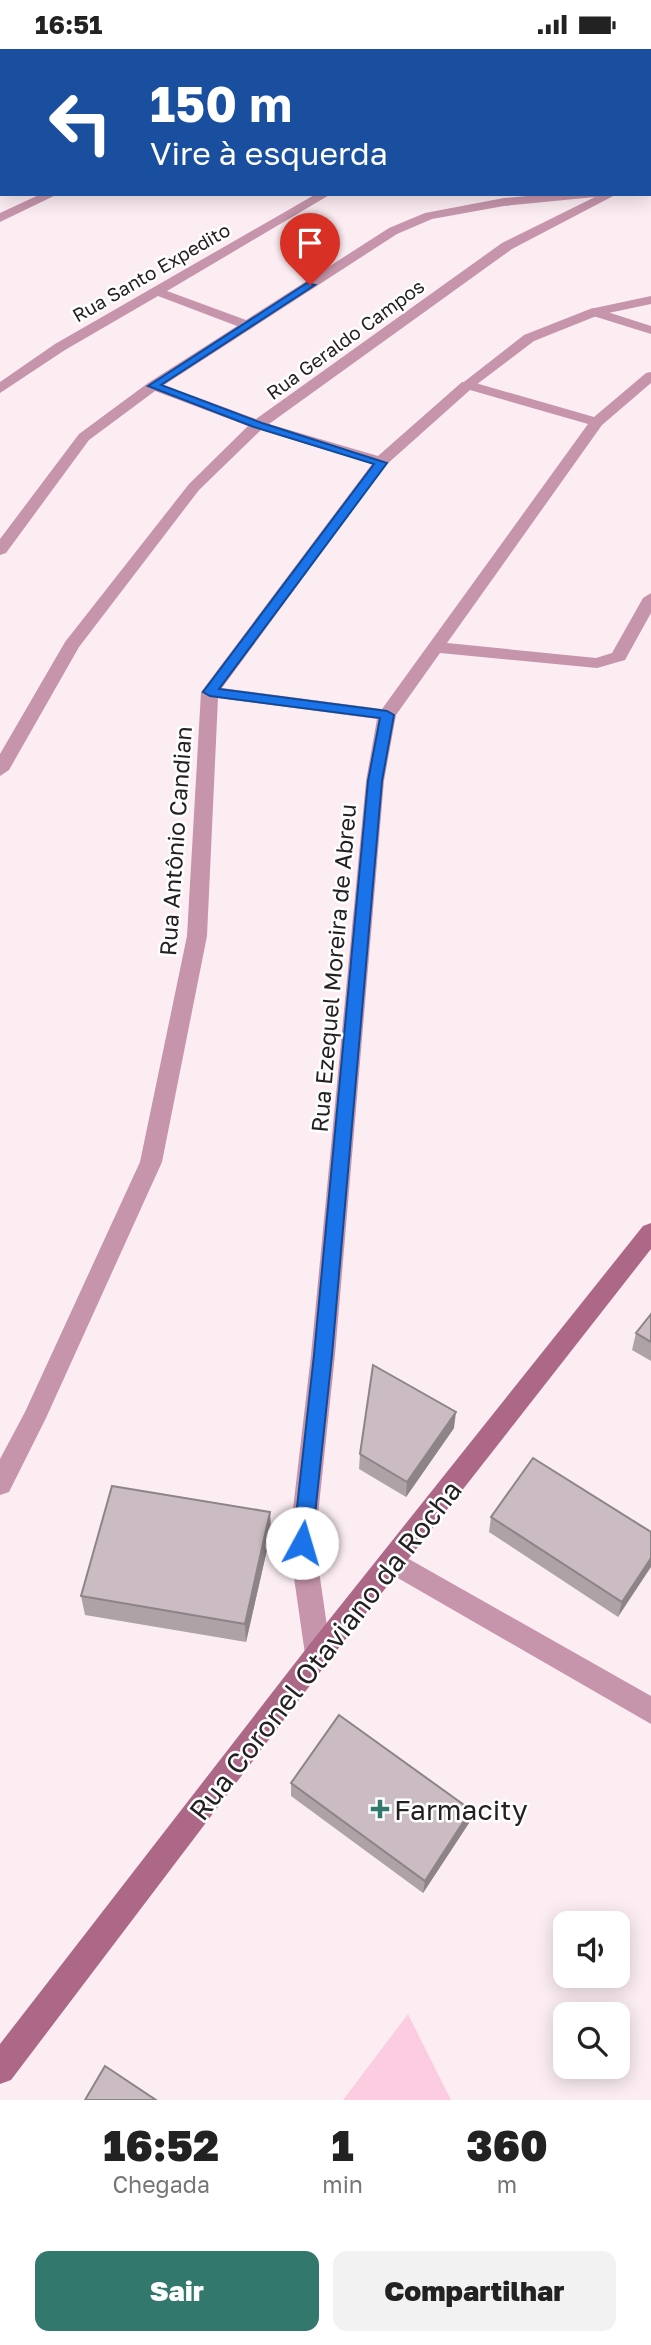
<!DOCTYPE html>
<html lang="pt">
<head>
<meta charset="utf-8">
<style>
	body { margin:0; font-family:"Golos Text",sans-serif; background:#f2f2f2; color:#222; height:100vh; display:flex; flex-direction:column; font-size:26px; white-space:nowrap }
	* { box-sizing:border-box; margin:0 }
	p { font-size:23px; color:#767676 }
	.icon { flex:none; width:38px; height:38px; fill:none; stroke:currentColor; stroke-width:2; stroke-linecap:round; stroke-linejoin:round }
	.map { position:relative; height:2051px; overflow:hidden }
	.side { display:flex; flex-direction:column; background:#fff; flex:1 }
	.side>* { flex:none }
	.banner { position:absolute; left:0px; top:0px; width:651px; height:147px; box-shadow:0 4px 18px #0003; background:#1a4fa0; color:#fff; overflow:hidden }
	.tools { position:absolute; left:553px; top:1862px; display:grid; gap:14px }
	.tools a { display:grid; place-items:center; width:77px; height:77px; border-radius:14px; background:#fff; box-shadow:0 4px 18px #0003; font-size:35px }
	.pin { position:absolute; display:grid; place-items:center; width:60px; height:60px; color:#fff; margin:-72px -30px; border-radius:50% 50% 50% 0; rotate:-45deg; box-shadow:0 0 7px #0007 }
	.pin .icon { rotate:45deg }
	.me { position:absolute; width:77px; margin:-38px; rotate:6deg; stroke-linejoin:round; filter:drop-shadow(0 0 5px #0008) }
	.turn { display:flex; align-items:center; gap:24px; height:147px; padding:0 35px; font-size:32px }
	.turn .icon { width:91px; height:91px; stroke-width:2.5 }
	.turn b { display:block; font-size:49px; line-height:60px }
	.eta { display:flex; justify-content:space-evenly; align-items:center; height:119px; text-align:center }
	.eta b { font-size:42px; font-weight:800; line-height:49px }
	.action { display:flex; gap:14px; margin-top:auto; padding:14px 35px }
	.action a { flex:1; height:80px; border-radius:14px; background:#33786c; color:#fff; font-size:28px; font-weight:800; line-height:80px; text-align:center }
	.action a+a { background:#f2f2f2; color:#222 }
	.status { display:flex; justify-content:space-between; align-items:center; height:49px; padding:0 35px; background:#fff; direction:ltr }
	.status svg { height:19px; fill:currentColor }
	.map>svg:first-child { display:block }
	.green { fill:#fccde1 }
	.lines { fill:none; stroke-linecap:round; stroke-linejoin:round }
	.lane { fill:#c695ab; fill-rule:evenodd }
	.street { fill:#c695ab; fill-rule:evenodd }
	.secondary { fill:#ad6888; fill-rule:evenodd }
	.wall { fill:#aea2a7 }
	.shaded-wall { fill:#8d8488 }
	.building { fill:#cabcc2; stroke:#8d8488; stroke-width:2 }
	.route { fill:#1a73e8; stroke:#114b97; stroke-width:2 }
	.poi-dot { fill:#33786c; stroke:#fff; stroke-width:2.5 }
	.labels { text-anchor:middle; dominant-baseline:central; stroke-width:5; stroke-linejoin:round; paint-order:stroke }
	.far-street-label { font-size:19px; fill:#241f21; stroke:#fff }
	.street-label { font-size:23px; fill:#241f21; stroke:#fff }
	.near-street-label { font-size:28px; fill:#241f21; stroke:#fff }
	.near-poi-label { font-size:28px; fill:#241f21; stroke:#fff; text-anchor:start }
</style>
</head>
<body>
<div class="status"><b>16:51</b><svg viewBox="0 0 49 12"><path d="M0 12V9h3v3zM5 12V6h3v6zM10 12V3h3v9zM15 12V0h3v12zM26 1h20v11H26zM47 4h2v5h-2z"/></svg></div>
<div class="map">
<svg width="651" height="2051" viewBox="0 0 651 2051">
	<rect width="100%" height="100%" fill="#fcedf3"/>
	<!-- green -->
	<path class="green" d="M408,1965L451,2051H343Z"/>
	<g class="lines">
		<!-- lane -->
		<path class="lane" d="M651,247V255L599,266L534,292L472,339H462L460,336L524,286L590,260Z"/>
		<!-- street -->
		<g class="street">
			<path d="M249,0H265L248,2Z"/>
			<rect x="649" y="51" width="2" height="6"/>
			<rect x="0" y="86" width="2" height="8"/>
			<path d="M649,92H651V102L649,101Z"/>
			<rect x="649" y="136" width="2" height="8"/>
			<path d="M41,145H58L0,173V164Z"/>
			<path d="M316,145H331L167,242L246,271L389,179L425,164L504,149L549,145H617L512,200L269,375L378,407L462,333H472L594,368L646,324L651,323V334L602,376L447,594L596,609L612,604L643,549L651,544V564L625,611L597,619L440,604L396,666L384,732L335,1306L315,1494L331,1605L327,1614L318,1618L309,1614L305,1605L289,1494L311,1306L366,732L377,670L218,649L207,887L162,1113L46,1369L9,1443L0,1446V1410L25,1363L140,1113L187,887L201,643L372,415L261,381L199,441L79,598L9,721L0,727V705L65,593L189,435L248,377L155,342L89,391L6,504L0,506V490L79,385L148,334L237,277L158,247L65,301L0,344V333L55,295ZM595,148L502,194L256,370L164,336L397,185L432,170L504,157ZM470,341L588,375L382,660L222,639L386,416Z"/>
			<path d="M595,259L651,277V285L590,266V260Z"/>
			<path d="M393,1501L651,1647V1675L384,1521L380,1513L384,1505Z"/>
		</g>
		<!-- secondary -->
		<path class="secondary" d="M651,1174V1200L327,1614L11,2031L0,2035V1995L309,1596L643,1177Z"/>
	</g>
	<!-- wall -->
	<g class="wall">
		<path d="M651,1265V1312L632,1301L636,1284Z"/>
		<path d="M454,1379L406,1448L359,1420L360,1405Z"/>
		<path d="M270,1463L271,1483L246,1593L85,1566L81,1547Z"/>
		<path d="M491,1468L651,1483L618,1568L489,1483Z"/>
		<path d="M291,1734L469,1774L423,1844L291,1747Z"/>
	</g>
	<!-- shaded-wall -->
	<g class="shaded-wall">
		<path d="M456,1363L454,1379L406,1448L407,1433Z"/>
		<path d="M270,1463L271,1483L246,1593L245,1575Z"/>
		<path d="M651,1509V1518L618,1568L622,1553Z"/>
		<path d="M471,1761L469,1774L423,1844L425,1832Z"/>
	</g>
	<!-- building -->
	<g class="building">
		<path d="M651,1265V1293L636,1284Z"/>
		<path d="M373,1316L456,1363L407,1433L360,1405Z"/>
		<path d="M533,1409L651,1483V1509L622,1553L491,1468Z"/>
		<path d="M112,1437L270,1463L245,1575L81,1547Z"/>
		<path d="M339,1666L471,1761L425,1832L291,1734Z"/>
		<path d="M105,2017L156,2051H85Z"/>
	</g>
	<!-- route -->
	<path class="route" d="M307,234L315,236L161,336L262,374L387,414L219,640L387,662L394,666L382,732L332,1306L312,1494L309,1500L302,1503L296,1500L293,1494L314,1306L368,732L380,669L210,647L203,643L374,415L254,378L148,337Z"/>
	<!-- markers -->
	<path class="poi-dot" d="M376.5 1749.5h7v7h7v7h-7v7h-7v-7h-7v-7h7z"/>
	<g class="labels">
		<!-- far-street labels -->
		<g class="far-street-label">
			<text transform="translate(151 223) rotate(-30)">Rua Santo Expedito</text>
			<text transform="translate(345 290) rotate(-36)">Rua Geraldo Campos</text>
		</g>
		<!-- street labels -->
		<g class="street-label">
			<text transform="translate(175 792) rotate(-86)">Rua Antônio Candian</text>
			<text transform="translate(333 919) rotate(-85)">Rua Ezequel Moreira de Abreu</text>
		</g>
		<!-- near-street labels -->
		<g class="near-street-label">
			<text transform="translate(325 1601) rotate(-52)">Rua Coronel Otaviano da Rocha</text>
		</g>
		<!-- near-poi labels -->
		<g class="near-poi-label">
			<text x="394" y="1760">Farmacity</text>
		</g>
	</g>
</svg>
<div class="tools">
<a><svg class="icon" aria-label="sound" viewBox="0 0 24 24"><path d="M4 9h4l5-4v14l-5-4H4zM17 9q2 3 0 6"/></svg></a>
<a><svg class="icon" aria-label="search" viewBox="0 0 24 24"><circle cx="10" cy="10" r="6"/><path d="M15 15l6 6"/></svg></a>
</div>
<div class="pin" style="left:310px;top:236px;background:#d93025"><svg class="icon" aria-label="arrive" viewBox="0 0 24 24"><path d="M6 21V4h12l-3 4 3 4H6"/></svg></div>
<svg class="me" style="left:302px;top:1494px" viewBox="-20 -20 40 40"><circle r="19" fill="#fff"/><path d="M0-13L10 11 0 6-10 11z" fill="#1a73e8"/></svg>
<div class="banner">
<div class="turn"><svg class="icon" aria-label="left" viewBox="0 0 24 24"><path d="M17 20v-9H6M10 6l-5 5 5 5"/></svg><div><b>150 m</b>Vire à esquerda</div></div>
</div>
</div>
<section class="side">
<div class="eta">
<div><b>16:52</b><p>Chegada</p></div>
<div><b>1</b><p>min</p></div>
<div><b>360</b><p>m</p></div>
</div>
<div class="action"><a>Sair</a><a>Compartilhar</a></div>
</section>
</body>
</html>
